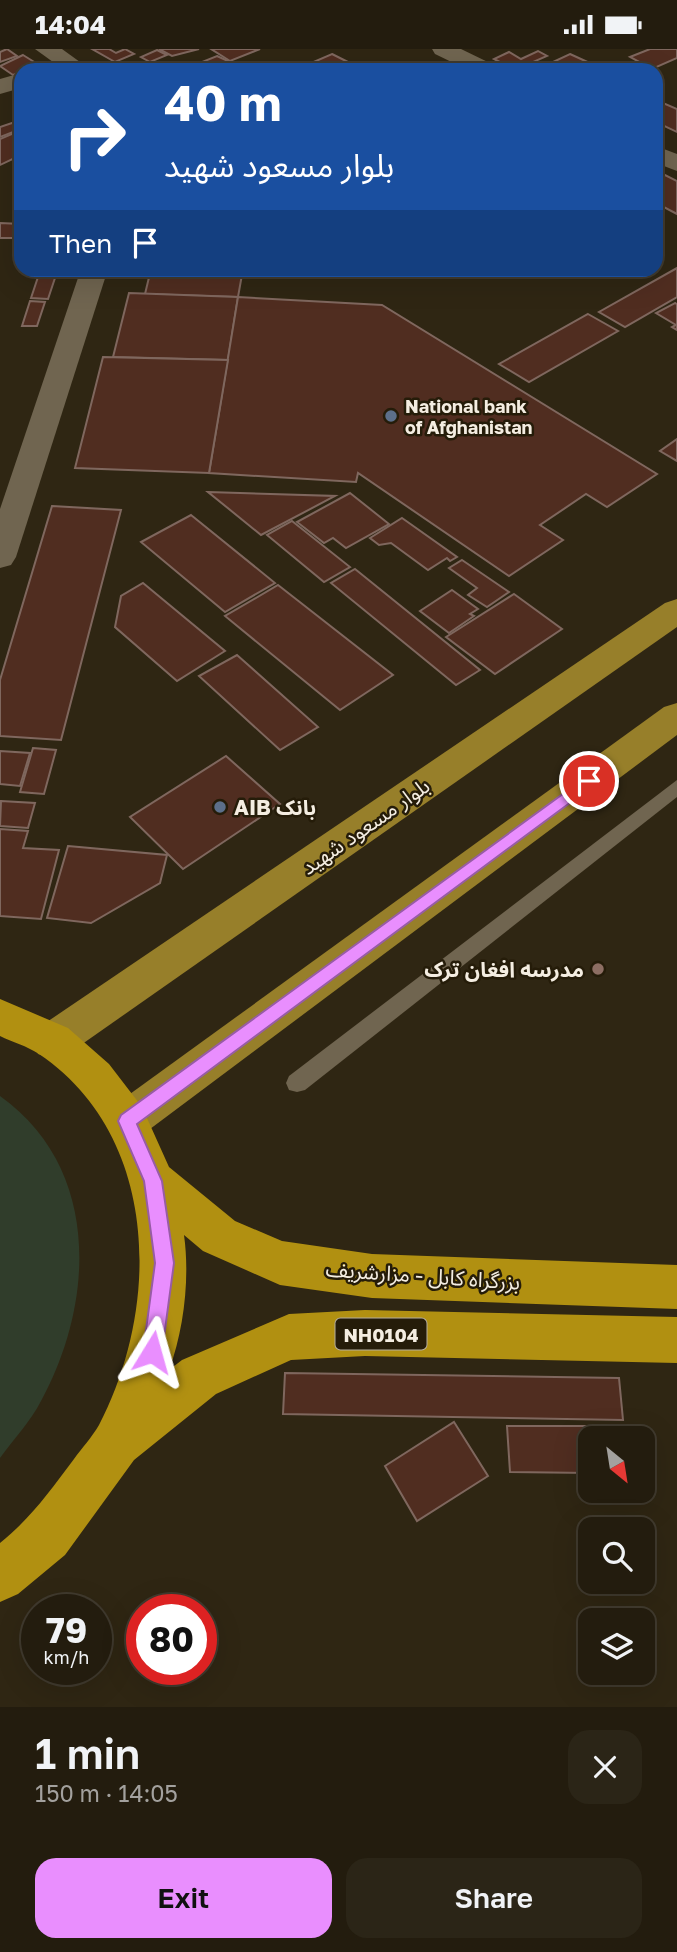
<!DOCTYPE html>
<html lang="en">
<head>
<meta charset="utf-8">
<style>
	body { margin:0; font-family:"Golos Text","Noto Sans Arabic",sans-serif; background:#2b2517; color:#f1f3f6; height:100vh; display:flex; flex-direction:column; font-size:26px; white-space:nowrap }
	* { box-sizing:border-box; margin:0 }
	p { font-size:23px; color:#a3a19e }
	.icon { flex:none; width:38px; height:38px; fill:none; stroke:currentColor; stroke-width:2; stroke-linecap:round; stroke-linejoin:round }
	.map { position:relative; height:1658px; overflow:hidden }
	.drawer { display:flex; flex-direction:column; background:#231c0e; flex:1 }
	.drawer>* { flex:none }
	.guide { position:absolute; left:14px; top:14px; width:649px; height:214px; border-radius:21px; box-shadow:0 7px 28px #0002,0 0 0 2px #403a2e; background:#1a4fa0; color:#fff; overflow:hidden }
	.needle { width:46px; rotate:150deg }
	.tools { position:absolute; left:578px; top:1377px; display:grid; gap:14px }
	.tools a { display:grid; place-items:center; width:77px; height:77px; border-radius:14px; background:#231c0e; box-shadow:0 7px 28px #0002,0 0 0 2px #403a2e; font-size:35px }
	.speed { position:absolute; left:21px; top:1545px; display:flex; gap:14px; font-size:35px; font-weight:700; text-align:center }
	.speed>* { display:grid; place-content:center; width:91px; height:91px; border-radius:50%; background:#231c0e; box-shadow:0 7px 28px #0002,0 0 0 2px #403a2e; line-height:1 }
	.speed small { font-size:18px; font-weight:400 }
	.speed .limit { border:10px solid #d22; background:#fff; color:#111 }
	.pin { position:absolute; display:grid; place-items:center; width:60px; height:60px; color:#fff; margin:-30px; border:4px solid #fff; border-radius:50%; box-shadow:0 2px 7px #0007 }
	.me { position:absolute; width:77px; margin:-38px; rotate:8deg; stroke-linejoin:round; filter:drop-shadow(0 0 5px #0008) }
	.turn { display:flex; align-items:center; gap:24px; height:147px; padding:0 35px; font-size:32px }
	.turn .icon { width:91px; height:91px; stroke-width:2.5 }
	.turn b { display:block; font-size:49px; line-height:60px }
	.then { display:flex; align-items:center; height:66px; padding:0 35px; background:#0003; gap:14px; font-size:26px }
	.round { display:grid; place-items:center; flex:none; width:74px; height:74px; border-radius:21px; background:#2b2517 }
	.overview { display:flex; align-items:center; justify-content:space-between; height:119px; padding:0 35px }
	h1 { font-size:42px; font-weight:600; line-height:52px }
	.action { display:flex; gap:14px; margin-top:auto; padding:14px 35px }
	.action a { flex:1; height:80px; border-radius:21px; background:#e98efe; color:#111; font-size:28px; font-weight:600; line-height:80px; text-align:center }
	.action a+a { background:#2b2517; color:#f1f3f6 }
	.status { display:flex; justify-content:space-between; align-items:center; height:49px; padding:0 35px; background:#231c0e; direction:ltr }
	.status svg { height:19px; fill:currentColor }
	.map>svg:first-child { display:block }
	.green { fill:#303d2b }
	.building { fill:#502d20; stroke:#7f675e; stroke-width:2 }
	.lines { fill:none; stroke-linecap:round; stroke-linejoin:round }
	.lane { fill:#706550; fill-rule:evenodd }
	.street { fill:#706550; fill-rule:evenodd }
	.primary { fill:#977f2a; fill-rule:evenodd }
	.highway { fill:#b19011; fill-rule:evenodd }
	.route { fill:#e98efe; stroke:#975ca5; stroke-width:2 }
	.service-dot { fill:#5c6f8a; stroke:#251c09; stroke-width:2.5 }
	.education-dot { fill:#8d6e63; stroke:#251c09; stroke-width:2.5 }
	.labels { text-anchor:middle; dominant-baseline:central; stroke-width:5; stroke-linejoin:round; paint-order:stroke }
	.far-poi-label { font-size:18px; font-weight:bold; fill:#f4ede1; stroke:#251c09; text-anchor:start }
	.shield { fill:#251c09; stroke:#b6aea0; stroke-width:2 }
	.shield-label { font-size:19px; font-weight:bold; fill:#f4ede1 }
	.poi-label { font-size:21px; font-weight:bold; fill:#f4ede1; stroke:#251c09; text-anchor:start }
	.street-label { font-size:21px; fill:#f4ede1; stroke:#251c09 }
</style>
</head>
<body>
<div class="status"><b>14:04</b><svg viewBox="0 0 49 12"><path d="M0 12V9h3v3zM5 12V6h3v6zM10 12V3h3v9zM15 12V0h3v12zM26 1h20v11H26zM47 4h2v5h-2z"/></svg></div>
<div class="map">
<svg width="677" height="1658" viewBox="0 0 677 1658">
	<rect width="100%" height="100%" fill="#2f2613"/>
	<!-- green -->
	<path class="green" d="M0,1047C101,1119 95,1253 41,1352C31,1372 13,1391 0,1409Z"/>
	<!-- building -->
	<g class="building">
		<path d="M7,0L17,7L0,13V3Z"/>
		<path d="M92,0H109L116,4L125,0L134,5L115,13Z"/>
		<path d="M159,0H199L172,7Z"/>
		<path d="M211,0H260L230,12Z"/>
		<path d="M650,0H677V9L652,20L630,8Z"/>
		<path d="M157,1L167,6L150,13L141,8Z"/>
		<path d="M538,2L547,7L515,21L494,10L509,3L521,10Z"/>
		<path d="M332,5L358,18L295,21Z"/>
		<path d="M570,5L605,21L538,20Z"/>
		<path d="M23,6L39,16L13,26L0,17Z"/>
		<path d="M217,7L228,12L207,21L192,17Z"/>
		<path d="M404,13L420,21H384Z"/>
		<path d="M656,51L677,60V83L656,73Z"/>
		<path d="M21,71V80L0,88V78Z"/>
		<path d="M21,81V106L0,116V90Z"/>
		<path d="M657,122L677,132V165L656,154Z"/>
		<path d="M0,174L21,175V189H0Z"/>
		<path d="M677,219V248L625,278L599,263Z"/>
		<path d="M151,220H243L238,248L145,245Z"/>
		<path d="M38,228L55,229L48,250L31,249Z"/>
		<path d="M129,244L238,248L228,311L113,308Z"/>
		<path d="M238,248L382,256L657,425L607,458L586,445L540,476L563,491L509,527L358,424L356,433L209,424Z"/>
		<path d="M30,252L45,253L37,277H22Z"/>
		<path d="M675,254L677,255V281L672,278L676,276L656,264Z"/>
		<path d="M588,265L618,282L529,333L499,315Z"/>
		<path d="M103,308L228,311L209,424L75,419Z"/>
		<path d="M677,390V412L660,402Z"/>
		<path d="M208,443L335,447L261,486Z"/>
		<path d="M350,444L389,475L346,499L333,489L324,494L297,473Z"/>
		<path d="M52,457L121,461L61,691L0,687V631Z"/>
		<path d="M191,466L275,534L225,563L141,493Z"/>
		<path d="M402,469L457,508L450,512L447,509L428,521L391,494L379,496L370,489Z"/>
		<path d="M292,472L350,518L324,533L267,486Z"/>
		<path d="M462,511L509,543L487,558L468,546L477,539L449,519Z"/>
		<path d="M355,520L480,621L456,636L331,534Z"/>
		<path d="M143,534L225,602L177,632L115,578L121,547Z"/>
		<path d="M278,536L393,626L340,661L225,567Z"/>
		<path d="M452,541L478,560L470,565L474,567L449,584L420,562Z"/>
		<path d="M514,545L562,580L495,625L446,588Z"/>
		<path d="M237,606L318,678L280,701L199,627Z"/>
		<path d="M33,699L56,701L44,745L20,743Z"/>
		<path d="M0,702L30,704L20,737L0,735Z"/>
		<path d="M226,707L280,755L183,820L130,768Z"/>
		<path d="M1,752L35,754L28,779L0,777Z"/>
		<path d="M0,780L28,782L23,799L59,801L41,870L0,867Z"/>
		<path d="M68,797L167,806L160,834L91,874L47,869Z"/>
		<path d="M285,1324L619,1329L623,1371L283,1365Z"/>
		<path d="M454,1373L488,1427L417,1472L385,1417Z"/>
		<path d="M507,1377H627L628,1390H590V1424L510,1423Z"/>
	</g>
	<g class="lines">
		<!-- lane -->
		<path class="lane" d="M677,731V748L305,1041L297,1043L289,1041L286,1034L289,1027Z"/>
		<!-- street -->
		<g class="street">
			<path d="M35,0H62L91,21H64Z"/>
			<path d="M432,0H461L494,16L497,21H468L435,5Z"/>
			<path d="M21,24V39L0,45V30Z"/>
			<path d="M656,97L677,105V122L656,114Z"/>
			<path d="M81,220H108L16,508L11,516L0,519V460Z"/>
		</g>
		<!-- primary -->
		<g class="primary">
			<path d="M677,550V578L68,1005L53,1010L38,1005L32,992L38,979L665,554Z"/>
			<path d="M677,654V686L142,1086L127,1091L112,1086L105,1072L112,1058L664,658Z"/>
		</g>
		<!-- highway -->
		<path class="highway" d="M0,950L68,979L109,1015L142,1058L169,1118L235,1172L282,1192L372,1205L677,1216V1260L372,1249L280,1236L203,1202L184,1186C190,1228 184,1281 169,1321L182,1311L289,1265L365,1261L677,1268V1314L365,1307L291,1311L216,1345L134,1411L65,1506L18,1545L0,1553V1494C32,1468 49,1443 74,1410C82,1399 92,1388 99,1376C161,1257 160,1087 39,1005C27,997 12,993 0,987Z"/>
	</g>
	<!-- route -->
	<path class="route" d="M589,726L597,732L594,736L137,1075L162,1132L174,1214L162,1303L159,1310L152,1313L145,1310L143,1303L155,1214L144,1132L118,1072L121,1066Z"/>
	<!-- markers -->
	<g class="service-dot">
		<circle cx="391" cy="367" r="7"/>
		<circle cx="220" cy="758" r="7"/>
	</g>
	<circle class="education-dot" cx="598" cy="920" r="7"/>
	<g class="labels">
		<!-- far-poi labels -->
		<g class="far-poi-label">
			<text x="405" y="357">National bank<tspan x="405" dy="21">of Afghanistan</tspan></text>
		</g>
		<!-- shield labels -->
		<rect class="shield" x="335.5" y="1269.5" width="91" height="31" rx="5"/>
		<g class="shield-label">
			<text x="381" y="1285">NH0104</text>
		</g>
		<!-- poi labels -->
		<g class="poi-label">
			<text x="234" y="758">AIB بانک</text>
			<text x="584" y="920" text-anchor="end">مدرسه افغان ترک</text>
		</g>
		<!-- street labels -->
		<g class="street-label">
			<text transform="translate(365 777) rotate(-35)">بلوار مسعود شهید</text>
			<text transform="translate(423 1226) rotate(4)">بزرگراه کابل - مزارشریف</text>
		</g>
	</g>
</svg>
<div class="tools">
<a><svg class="needle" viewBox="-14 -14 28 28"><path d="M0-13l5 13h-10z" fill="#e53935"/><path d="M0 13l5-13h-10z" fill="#a3a19e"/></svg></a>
<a><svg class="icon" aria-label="search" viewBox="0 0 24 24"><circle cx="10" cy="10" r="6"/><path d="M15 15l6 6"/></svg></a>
<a><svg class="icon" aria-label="layers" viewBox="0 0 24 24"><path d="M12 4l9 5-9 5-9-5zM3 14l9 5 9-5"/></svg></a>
</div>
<div class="speed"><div>79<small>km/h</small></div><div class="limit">80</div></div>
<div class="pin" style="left:589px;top:732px;background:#d93025"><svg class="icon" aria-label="arrive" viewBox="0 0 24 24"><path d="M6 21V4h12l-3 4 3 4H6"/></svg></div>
<svg class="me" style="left:152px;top:1303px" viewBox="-20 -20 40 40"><path d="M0-17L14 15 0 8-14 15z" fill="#e98efe" stroke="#fff" stroke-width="4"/></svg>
<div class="guide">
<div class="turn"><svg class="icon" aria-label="right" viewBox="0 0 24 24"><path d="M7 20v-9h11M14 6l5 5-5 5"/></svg><div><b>40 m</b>بلوار مسعود شهید</div></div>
<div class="then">Then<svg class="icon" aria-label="arrive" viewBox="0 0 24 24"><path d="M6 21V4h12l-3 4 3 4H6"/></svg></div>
</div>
</div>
<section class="drawer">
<div class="overview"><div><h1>1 min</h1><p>150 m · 14:05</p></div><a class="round"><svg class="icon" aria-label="close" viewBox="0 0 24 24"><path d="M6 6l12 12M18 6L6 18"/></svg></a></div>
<div class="action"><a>Exit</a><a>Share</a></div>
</section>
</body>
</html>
